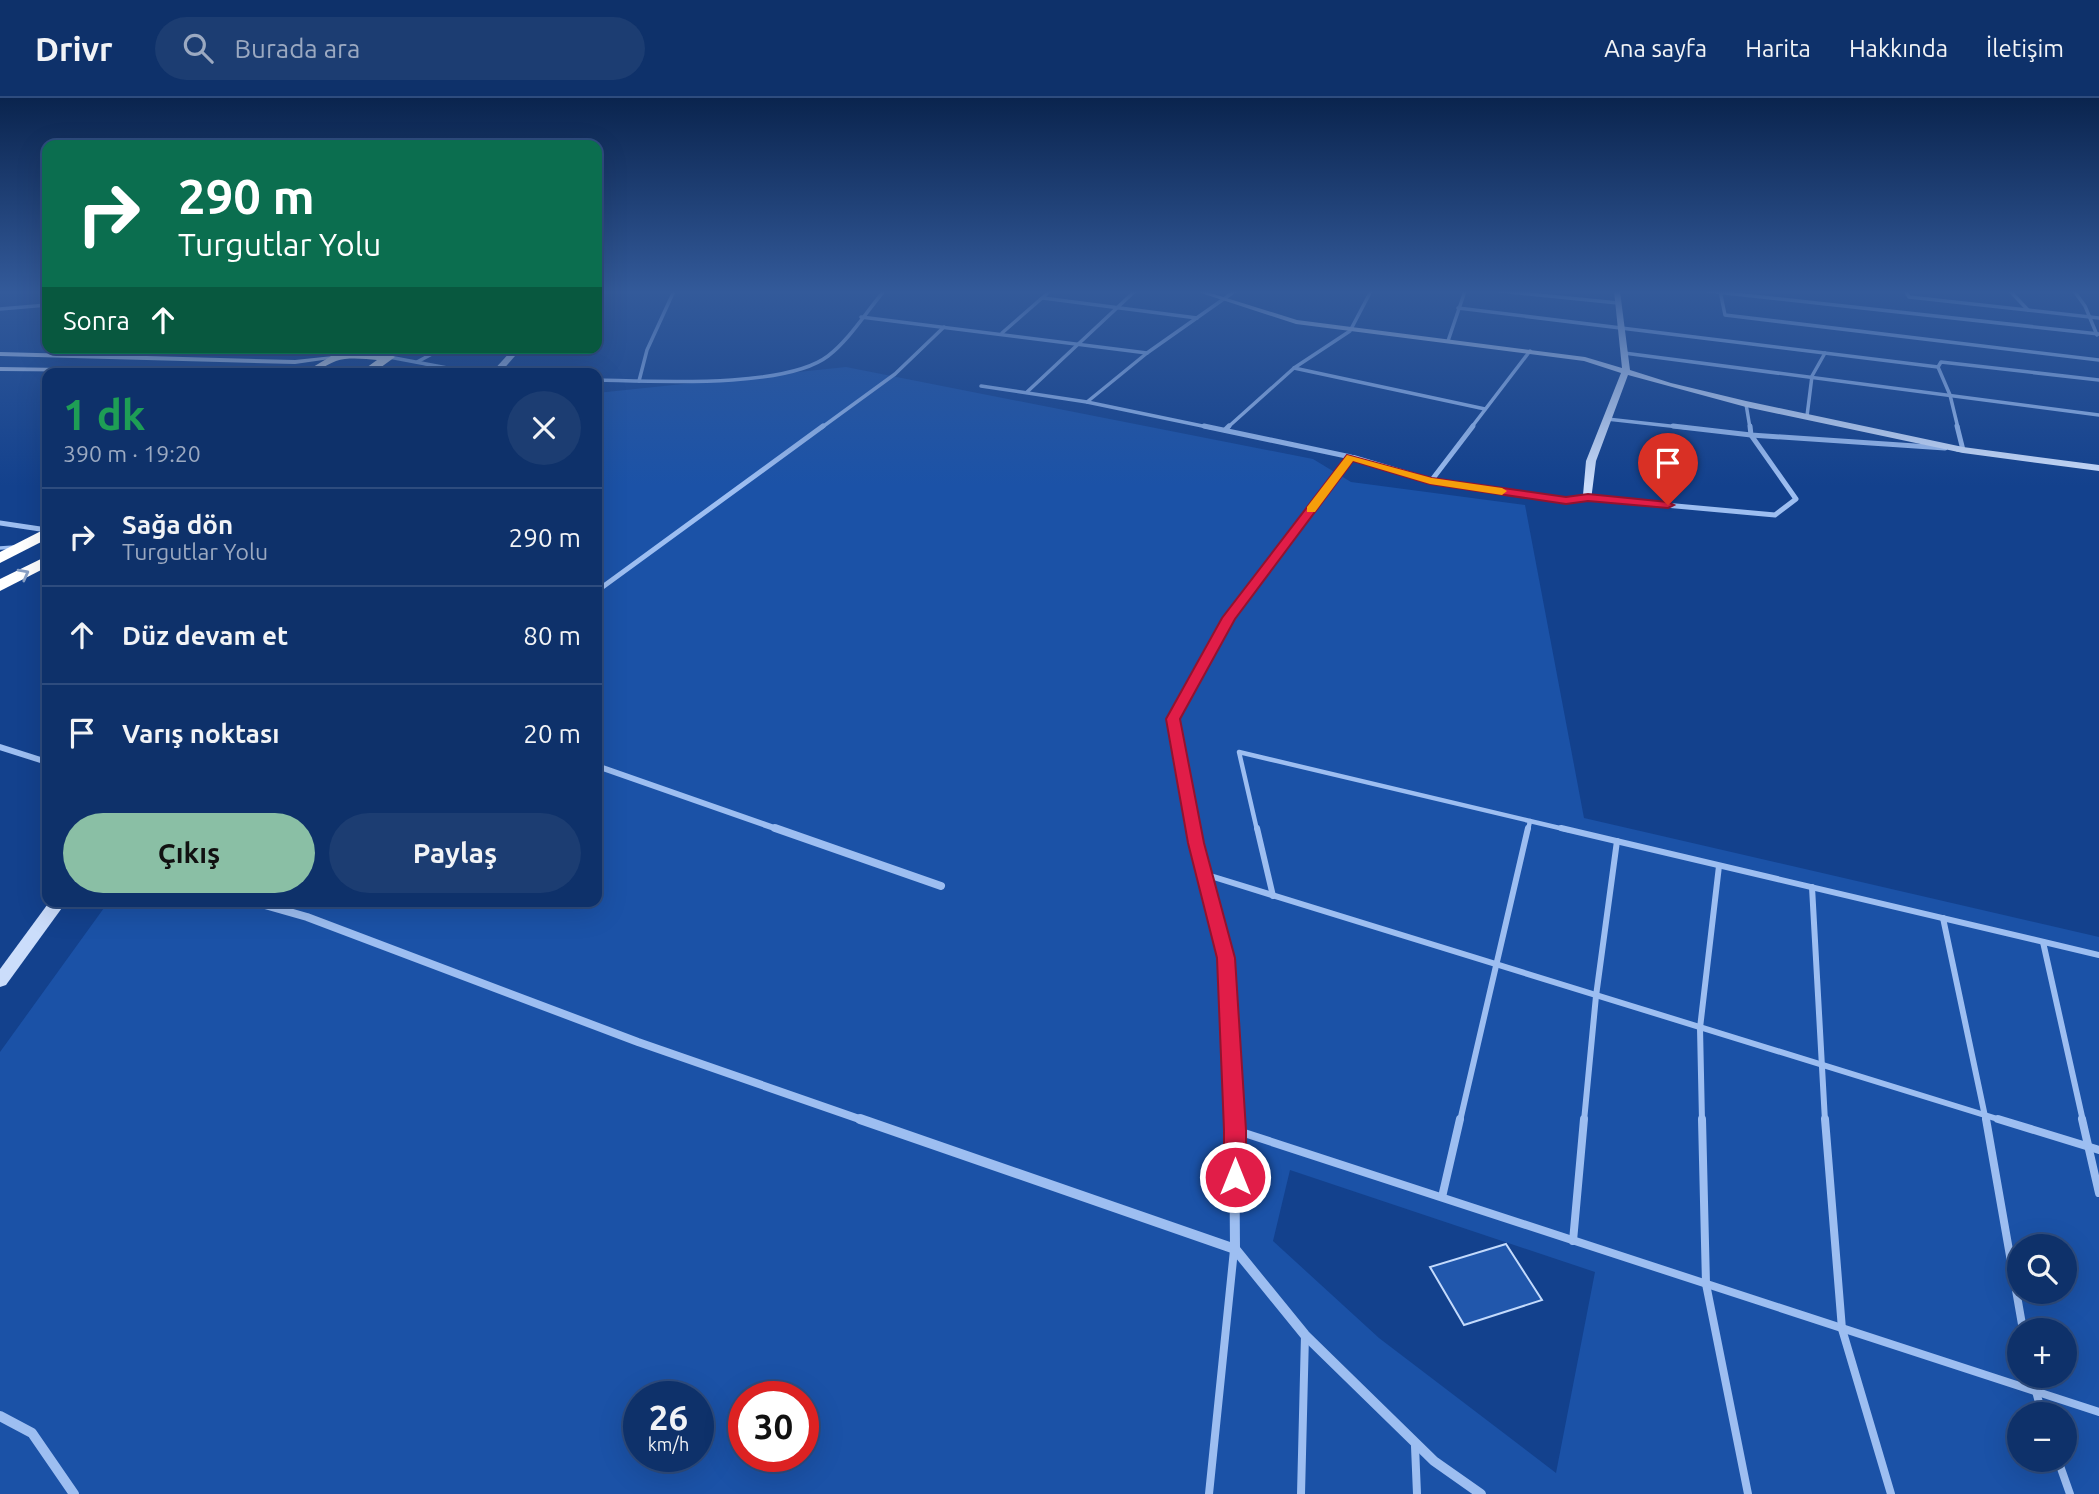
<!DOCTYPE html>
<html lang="tr">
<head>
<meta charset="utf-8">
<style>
	body { margin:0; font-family:Ubuntu,sans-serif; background:#1c3d72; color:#f1f3f6; height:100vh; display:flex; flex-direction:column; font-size:26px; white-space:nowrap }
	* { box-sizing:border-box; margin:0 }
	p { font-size:23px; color:#9ba9c1 }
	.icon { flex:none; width:38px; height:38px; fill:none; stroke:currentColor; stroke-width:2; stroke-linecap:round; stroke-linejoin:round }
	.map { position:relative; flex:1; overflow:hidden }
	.details { position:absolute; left:42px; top:270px; width:560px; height:539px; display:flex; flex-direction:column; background:#0e316a; border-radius:14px; box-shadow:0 7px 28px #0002,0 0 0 2px #2e4c7e }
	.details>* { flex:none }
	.banner { position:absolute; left:42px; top:42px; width:560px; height:214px; border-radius:14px; box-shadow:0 7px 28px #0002,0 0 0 2px #2e4c7e; background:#0b6e4f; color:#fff; overflow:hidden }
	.tools { position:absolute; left:2007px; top:1136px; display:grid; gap:14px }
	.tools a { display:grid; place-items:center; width:70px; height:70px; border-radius:50%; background:#0e316a; box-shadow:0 7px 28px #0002,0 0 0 2px #2e4c7e; font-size:35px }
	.speed { position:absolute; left:623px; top:1283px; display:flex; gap:14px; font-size:35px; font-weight:700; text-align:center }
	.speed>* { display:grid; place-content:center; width:91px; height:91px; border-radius:50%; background:#0e316a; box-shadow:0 7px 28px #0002,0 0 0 2px #2e4c7e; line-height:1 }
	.speed small { font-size:18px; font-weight:400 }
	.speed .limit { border:10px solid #d22; background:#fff; color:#111 }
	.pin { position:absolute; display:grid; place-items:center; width:60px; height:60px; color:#fff; margin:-72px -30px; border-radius:50% 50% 50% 0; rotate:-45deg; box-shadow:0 0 7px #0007 }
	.pin .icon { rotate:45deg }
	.me { position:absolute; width:77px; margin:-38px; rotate:0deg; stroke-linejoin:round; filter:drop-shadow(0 0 5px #0008) }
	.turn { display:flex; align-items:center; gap:24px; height:147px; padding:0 21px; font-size:32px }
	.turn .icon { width:91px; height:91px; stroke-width:2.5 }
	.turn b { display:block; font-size:49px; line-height:60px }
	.then { display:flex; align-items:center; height:66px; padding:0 21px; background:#0003; gap:14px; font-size:26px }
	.round { display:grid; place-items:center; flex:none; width:74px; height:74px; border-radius:37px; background:#1c3d72 }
	.headline { display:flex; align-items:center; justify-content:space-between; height:119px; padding:0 21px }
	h1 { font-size:42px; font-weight:700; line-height:52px; color:#1e9e55 }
	.primary-button { display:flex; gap:14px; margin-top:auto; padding:14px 21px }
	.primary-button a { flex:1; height:80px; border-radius:42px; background:#8abfa5; color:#111; font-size:28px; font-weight:700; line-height:80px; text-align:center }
	.primary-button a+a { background:#1c3d72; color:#f1f3f6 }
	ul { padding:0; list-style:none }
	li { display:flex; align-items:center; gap:21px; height:98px; padding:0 21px; border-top:2px solid #2e4c7e }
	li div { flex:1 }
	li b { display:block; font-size:26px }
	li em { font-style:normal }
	header { display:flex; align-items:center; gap:42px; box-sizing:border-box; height:98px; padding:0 35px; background:#0e316a; border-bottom:2px solid #2e4c7e }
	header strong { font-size:33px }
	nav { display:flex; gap:38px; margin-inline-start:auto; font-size:24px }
	.search { width:490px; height:63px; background:#1c3d72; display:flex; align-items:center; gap:18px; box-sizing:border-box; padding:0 24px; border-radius:38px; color:#9ba9c1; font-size:26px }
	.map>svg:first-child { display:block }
	.green { fill:#1b52a7; fill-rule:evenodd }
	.building { fill:#2157ac; stroke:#c3dafc; stroke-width:2 }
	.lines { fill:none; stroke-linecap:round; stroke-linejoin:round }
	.lane-far3 { stroke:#9dbef1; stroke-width:3.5 }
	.lane-far2 { stroke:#9dbef1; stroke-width:4.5 }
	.lane-far1 { stroke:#9dbef1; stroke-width:6 }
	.lane { stroke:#9dbef1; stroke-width:8 }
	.street-far4 { stroke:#9dbef1; stroke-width:3.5 }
	.street-far3 { stroke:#9dbef1; stroke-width:5 }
	.street-far2 { stroke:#9dbef1; stroke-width:6 }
	.street-far1 { stroke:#9dbef1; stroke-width:8 }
	.street { stroke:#9dbef1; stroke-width:10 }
	.secondary { fill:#cbddfb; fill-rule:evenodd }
	.highway { fill:#fff; fill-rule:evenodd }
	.oneway { stroke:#89a0c6 }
	.route { fill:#e11d48; stroke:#92132f; stroke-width:2 }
	.slow { fill:#f59e0b }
</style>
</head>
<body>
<header>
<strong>Drivr</strong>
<div class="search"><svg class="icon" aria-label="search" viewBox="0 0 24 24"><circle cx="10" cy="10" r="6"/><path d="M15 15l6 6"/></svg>Burada ara</div>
<nav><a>Ana sayfa</a><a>Harita</a><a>Hakkında</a><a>İletişim</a></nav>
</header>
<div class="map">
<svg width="2099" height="1396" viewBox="0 0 2099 1396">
	<rect width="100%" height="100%" fill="#13418d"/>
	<!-- green -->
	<path class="green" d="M846,269L1313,361L1351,384L1525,407L1584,720L2099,839V1396H0V954L109,803H597V295ZM1290,1072L1595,1174L1556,1375L1379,1240L1273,1143ZM2020,1148H2065V1194H2020ZM2020,1232H2065V1278H2020ZM639,1298H698V1358H639ZM744,1298H803V1358H744ZM2020,1316H2065V1362H2020Z"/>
	<!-- building -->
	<path class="building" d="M1506,1146L1542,1202L1464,1227L1430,1169Z"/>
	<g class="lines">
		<!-- lane-far3 -->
		<path class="lane-far3" d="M0,450L15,449"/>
		<!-- lane-far2 -->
		<g class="lane-far2">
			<path d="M1257,732L1239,654L1568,732"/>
			<path d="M1528,732L1530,723"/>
		</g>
		<!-- lane-far1 -->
		<g class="lane-far1">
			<path d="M1257,730L1273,798"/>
			<path d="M1561,730L2099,857"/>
			<path d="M1204,776L2004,1023"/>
			<path d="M1812,789L1825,1023"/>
			<path d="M1943,820L1986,1023"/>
			<path d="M2043,844L2083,1023"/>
			<path d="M1460,1023L1528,730"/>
			<path d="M1584,1023L1596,898L1617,743"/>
			<path d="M1702,1023L1700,930L1719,768"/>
		</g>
		<!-- lane -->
		<g class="lane">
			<path d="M1702,1021L1706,1186L1748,1396"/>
			<path d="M1825,1021L1842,1231L1891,1396"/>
			<path d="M1986,1021L2023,1232"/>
			<path d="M1998,1021L2099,1052"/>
			<path d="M2082,1021L2099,1095"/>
			<path d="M1235,1032L2099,1314"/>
			<path d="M1442,1099L1460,1021"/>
			<path d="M1573,1143L1584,1021"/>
			<path d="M2032,1278L2042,1316"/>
			<path d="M1415,1348L1417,1396"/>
			<path d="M2058,1362L2070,1396"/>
			<path d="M1209,1396L1234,1152"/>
			<path d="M1301,1396L1305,1237"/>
		</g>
		<!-- street-far4 -->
		<g class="street-far4">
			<path d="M1500,193L1618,205"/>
			<path d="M1707,193L2099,236"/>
			<path d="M1720,193L1725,217L2099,262"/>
			<path d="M1905,193L1909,199L2099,220"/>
			<path d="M2010,193L2028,212"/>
			<path d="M2074,193L2085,208L2097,237"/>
			<path d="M1043,200L1197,220"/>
			<path d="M1458,210L1938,269"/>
			<path d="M0,211L47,207"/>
			<path d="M861,219L1147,255"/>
			<path d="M1002,235L1050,193"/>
			<path d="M1448,243L1465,193"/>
			<path d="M1624,255L2099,317"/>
			<path d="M389,259L474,275"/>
			<path d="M417,264L443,250"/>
			<path d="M1294,270L1485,311"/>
			<path d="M394,275L428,269"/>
			<path d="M597,282C652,283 785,291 828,258C850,241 866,214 884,193"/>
			<path d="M639,283L647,252L674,193"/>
			<path d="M981,288L1087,304L1212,330"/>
			<path d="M1027,294L1135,193"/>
			<path d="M1087,304L1147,255L1235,193"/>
			<path d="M1746,306L1750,330"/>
			<path d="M1807,318L1812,278L1825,255"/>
			<path d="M1607,321L1688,330"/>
			<path d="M821,330L895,276L944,229"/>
			<path d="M1227,330L1294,270L1350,233L1371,193"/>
			<path d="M1471,330L1530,253"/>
			<path d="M1958,330L1950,297L1938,269L1941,264L2099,282"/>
		</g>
		<!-- street-far3 -->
		<g class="street-far3">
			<path d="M1204,328L1351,359L1240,506"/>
			<path d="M1673,328L1751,337L1945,350"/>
			<path d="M1225,332L1229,328"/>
			<path d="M1957,351L1963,352L1957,328"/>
			<path d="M1431,383L1473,328"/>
			<path d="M1588,400L1775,417L1796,401L1751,337L1750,328"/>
			<path d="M0,425L47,432"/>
			<path d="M597,493L823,328"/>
		</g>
		<!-- street-far2 -->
		<g class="street-far2">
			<path d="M0,649L47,664"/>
			<path d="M597,668L780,732"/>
			<path d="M1194,732L1173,621L1229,520L1241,504"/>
		</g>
		<!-- street-far1 -->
		<g class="street-far1">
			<path d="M775,730L941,788"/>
			<path d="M1193,730L1226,860L1235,1023"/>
			<path d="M251,803L307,819L638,944L865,1023"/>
		</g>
		<!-- street -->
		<g class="street">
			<path d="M860,1021L1235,1151"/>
			<path d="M1234,1021L1235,1151L1305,1237L1434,1363L1481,1396"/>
			<path d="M0,1318L32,1335L74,1396"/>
		</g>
		<!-- secondary -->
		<g class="secondary">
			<path d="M1195,193H1204L1297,222L1585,259L1622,270L1614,193H1620L1630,272L1671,285L1746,303L1963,349L2099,367V373L1963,355L1746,309L1628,277L1596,363L1591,402L1566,405L1431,386L1346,359L1354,357L1432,380L1566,399L1583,397L1586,363L1621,275L1584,263L1296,226Z"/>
			<path d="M514,250H522L500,275H491Z"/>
			<path d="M0,254L295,262L333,258L337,260L295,266L0,258Z"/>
			<path d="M0,269L249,273L253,275L0,273Z"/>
			<path d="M50,803H67L6,887L0,889V871Z"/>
		</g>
		<!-- highway -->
		<g class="highway">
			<path d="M343,251L348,255L389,256L395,259L373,275H359L377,262C365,261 348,259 336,263C323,268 318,275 303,275Z"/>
			<path d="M47,430V441L0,465V454Z"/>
			<path d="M47,458V469L0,493V481Z"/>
		</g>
	</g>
	<!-- one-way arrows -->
	<defs><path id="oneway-chevron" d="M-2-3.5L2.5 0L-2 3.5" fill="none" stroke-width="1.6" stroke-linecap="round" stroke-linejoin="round" transform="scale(1.75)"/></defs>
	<use class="oneway" href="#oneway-chevron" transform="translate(24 476) rotate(-28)"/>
	<!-- sky -->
	<linearGradient id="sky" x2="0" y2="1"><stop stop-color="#0a244e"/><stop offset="0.5" stop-color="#335a9a"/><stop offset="1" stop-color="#335a9a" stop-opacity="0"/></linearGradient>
	<rect width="2099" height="388" fill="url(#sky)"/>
	<!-- route -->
	<path class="route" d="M1347,357L1432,380L1566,399L1588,396L1668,404L1674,407L1668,410L1588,403L1566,406L1430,386L1353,363L1235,521L1180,621L1204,745L1235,860L1246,1032V1079L1243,1086L1235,1089L1227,1086L1224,1079V1032L1217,860L1188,745L1166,621L1222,520Z"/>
	<!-- slow -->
	<path class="slow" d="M1347,357L1432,380L1502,390L1507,393L1502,397L1430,386L1353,363L1315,414H1307V409Z"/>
</svg>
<div class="tools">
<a><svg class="icon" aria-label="search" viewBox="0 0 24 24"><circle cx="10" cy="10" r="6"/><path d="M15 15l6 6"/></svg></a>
<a>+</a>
<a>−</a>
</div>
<div class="speed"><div>26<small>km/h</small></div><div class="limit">30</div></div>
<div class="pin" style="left:1668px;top:407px;background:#d93025"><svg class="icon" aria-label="arrive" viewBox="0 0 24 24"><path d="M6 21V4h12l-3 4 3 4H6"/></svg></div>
<svg class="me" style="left:1235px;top:1079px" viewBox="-20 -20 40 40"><circle r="17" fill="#e11d48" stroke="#fff" stroke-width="3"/><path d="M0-11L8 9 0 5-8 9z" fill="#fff"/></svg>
<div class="banner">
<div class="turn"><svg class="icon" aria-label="right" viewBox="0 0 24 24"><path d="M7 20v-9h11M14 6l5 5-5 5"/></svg><div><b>290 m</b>Turgutlar Yolu</div></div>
<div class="then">Sonra<svg class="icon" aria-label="ahead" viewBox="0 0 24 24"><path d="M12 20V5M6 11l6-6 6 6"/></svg></div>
</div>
<section class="details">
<div class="headline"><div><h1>1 dk</h1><p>390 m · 19:20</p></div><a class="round"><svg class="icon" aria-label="close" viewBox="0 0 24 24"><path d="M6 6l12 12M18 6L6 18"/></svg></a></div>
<ul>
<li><svg class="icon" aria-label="right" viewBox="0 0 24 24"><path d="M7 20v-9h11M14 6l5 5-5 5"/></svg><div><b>Sağa dön</b><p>Turgutlar Yolu</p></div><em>290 m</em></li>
<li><svg class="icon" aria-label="ahead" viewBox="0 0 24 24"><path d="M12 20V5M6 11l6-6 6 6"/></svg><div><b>Düz devam et</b></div><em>80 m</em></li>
<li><svg class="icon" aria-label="arrive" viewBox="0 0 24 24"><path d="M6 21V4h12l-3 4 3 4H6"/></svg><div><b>Varış noktası</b></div><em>20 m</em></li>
</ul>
<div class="primary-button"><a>Çıkış</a><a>Paylaş</a></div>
</section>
</div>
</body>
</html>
